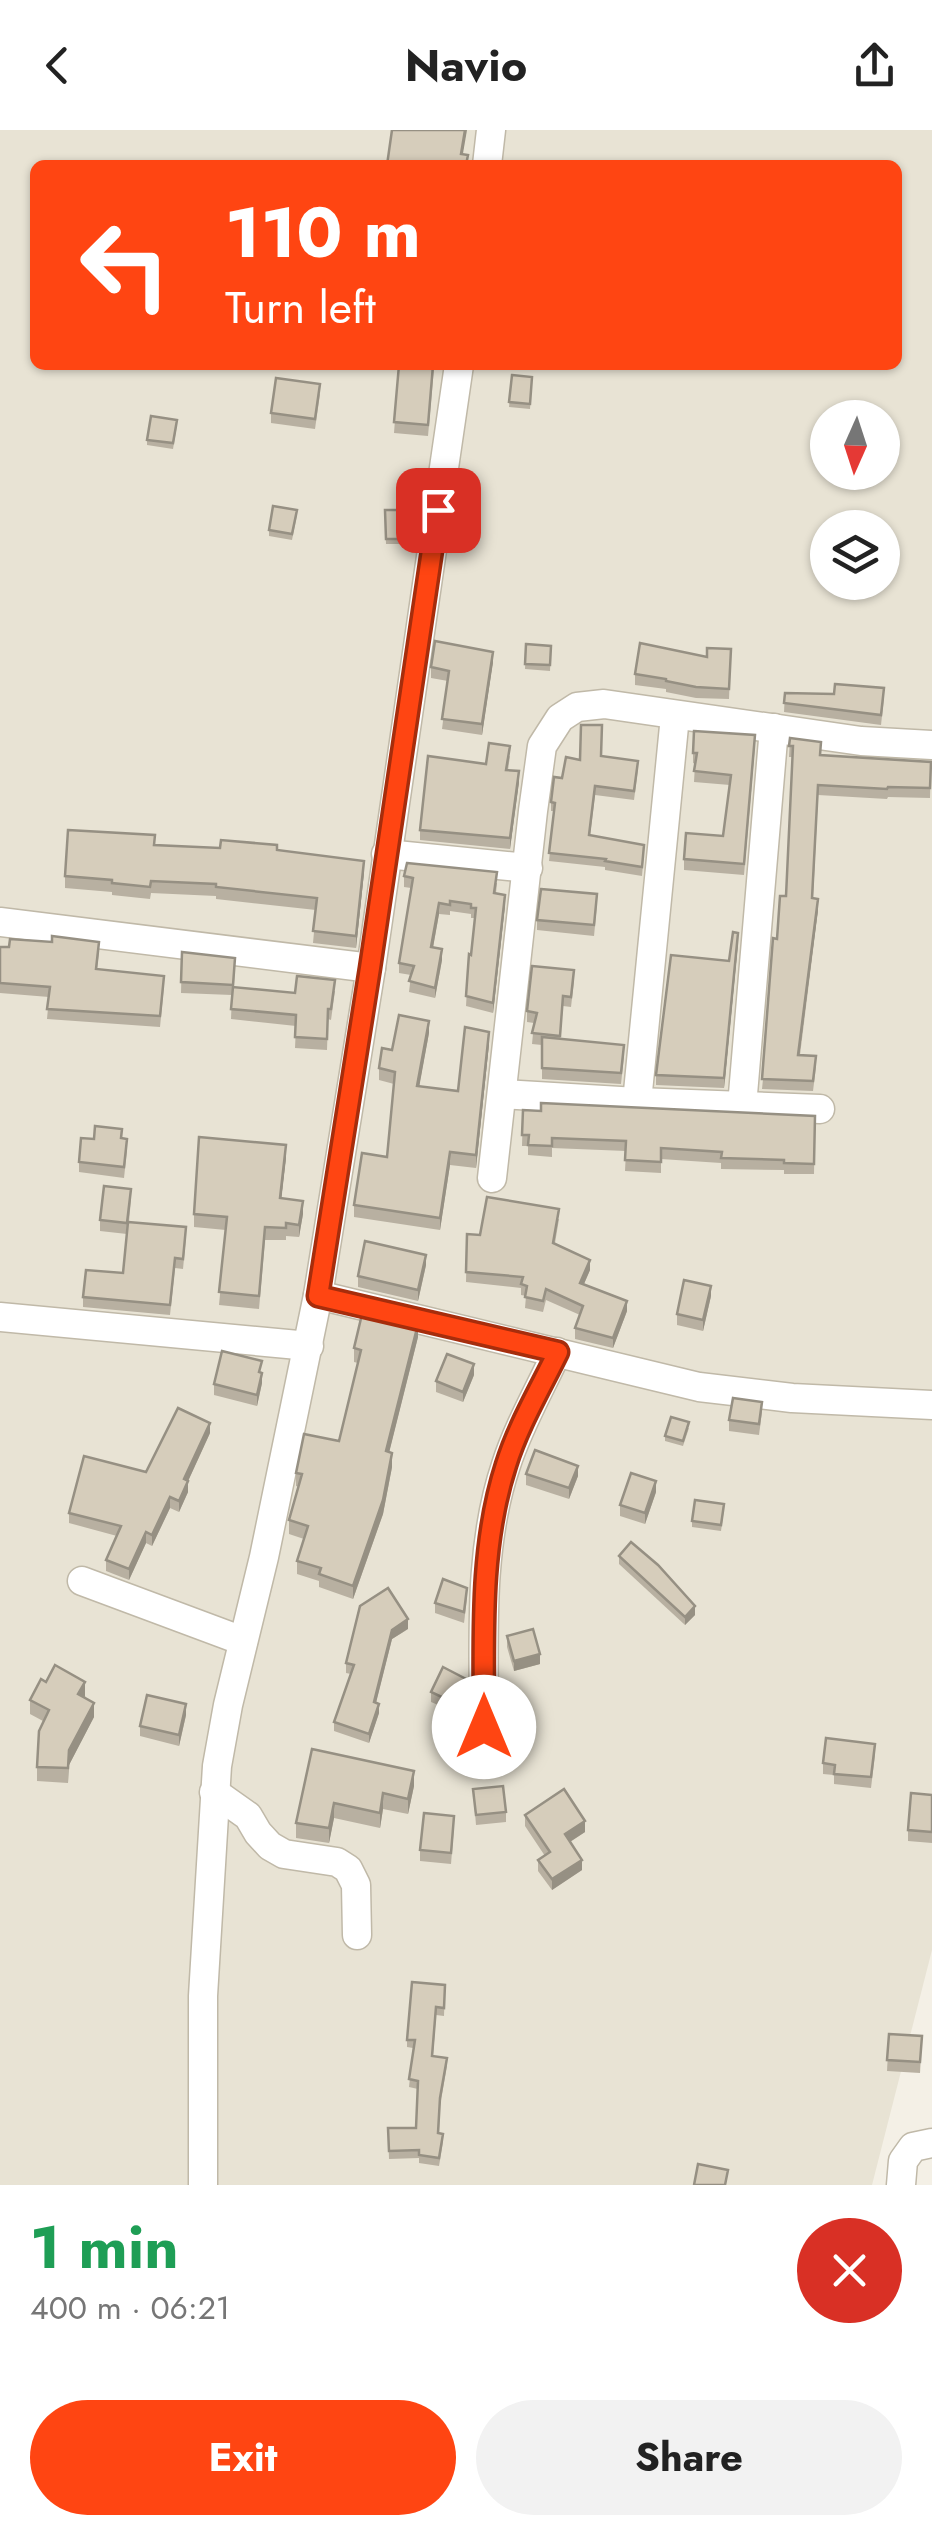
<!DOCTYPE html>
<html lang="en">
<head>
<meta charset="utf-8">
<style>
	body { margin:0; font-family:Jost,sans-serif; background:#f2f2f2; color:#222; height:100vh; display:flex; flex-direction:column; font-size:38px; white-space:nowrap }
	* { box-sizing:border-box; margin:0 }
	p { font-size:32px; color:#767676 }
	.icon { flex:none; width:55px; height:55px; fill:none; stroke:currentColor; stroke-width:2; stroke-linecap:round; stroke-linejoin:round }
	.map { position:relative; height:2055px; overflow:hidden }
	.side { display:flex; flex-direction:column; background:#fff; flex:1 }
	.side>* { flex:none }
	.top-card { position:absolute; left:30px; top:30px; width:872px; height:210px; border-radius:15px; box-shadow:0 2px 8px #0004; background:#ff4512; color:#fff; overflow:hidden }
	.needle { width:65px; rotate:183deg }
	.controls { position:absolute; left:810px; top:270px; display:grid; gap:20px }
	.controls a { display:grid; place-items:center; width:90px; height:90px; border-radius:50%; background:#fff; box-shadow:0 2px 8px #0004; font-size:50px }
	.pin { position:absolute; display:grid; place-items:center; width:85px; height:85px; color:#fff; margin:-42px; border-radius:20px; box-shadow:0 5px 15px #0006 }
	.me { position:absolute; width:110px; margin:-55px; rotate:0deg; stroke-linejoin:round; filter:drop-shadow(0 0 8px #0008) }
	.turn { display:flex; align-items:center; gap:35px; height:210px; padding:0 30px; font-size:45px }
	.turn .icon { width:130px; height:130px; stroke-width:2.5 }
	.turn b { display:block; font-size:70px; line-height:85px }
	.round { display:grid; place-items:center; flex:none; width:105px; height:105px; border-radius:52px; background:#f2f2f2 }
	.summary { display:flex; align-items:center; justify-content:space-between; height:170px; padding:0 30px }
	h1 { font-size:60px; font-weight:700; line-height:75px; color:#1e9e55 }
	.cta { display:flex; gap:20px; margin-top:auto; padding:20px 30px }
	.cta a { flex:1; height:115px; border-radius:60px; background:#ff4512; color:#fff; font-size:40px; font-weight:700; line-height:115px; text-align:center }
	.cta a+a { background:#f2f2f2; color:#222 }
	header { display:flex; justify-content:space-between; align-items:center; height:130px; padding:0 30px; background:#fff; font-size:45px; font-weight:700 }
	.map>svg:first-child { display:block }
	.residential { fill:#e8e3d4; fill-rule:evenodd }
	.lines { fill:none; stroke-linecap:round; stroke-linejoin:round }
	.minor-casing { stroke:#c0b9a8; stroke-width:31 }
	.minor { stroke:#fff; stroke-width:28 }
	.wall { fill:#b8b0a1 }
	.shaded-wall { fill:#969083 }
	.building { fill:#d6cdbb; stroke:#969083; stroke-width:2.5 }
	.route-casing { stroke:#a62d0c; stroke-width:25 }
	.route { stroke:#ff4512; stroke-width:18 }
</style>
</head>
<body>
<header><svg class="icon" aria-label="back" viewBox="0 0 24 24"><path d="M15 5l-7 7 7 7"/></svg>Navio<svg class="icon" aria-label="share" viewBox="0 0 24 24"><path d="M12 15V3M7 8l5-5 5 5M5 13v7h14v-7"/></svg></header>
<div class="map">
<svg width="932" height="2055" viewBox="0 0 932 2055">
	<rect width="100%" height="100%" fill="#f4f0e6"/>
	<!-- residential -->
	<path class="residential" d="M0,0H932V1820L872,2055H0ZM35,35H898V235H35ZM828,288H882V342H828ZM828,398H882V452H828Z"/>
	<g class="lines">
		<defs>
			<g id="minor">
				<path d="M487,35L491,0"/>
				<path d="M386,724L528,738"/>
				<path d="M0,792L371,838"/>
				<path d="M502,964L637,972L820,979"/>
				<path d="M637,972L675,586"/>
				<path d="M742,976L774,598"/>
				<path d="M492,1048L533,681L542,616L560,588L577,577L604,574L861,611L932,615"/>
				<path d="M318,1165L699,1257L792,1268L932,1275"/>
				<path d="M0,1187L309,1216"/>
				<path d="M82,1451L243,1511"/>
				<path d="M484,1597C484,1510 478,1418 506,1335C518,1297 540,1259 557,1222"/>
				<path d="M214,1662L248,1686L258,1703L270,1716L284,1724L337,1732L348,1739L356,1755L357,1805"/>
				<path d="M203,2055V1866L217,1636L228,1575L264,1427L318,1165L371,838L459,235"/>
				<path d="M901,2055L903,2031L913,2017L932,2013"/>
			</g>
		</defs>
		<!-- minor casing -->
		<use href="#minor" class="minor-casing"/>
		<!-- minor -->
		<use href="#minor" class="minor"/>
	</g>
	<!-- wall -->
	<g class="wall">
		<path d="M399,235H442L441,239L434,238L428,306L394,303Z"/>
		<path d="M512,245L532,247L530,279L509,277Z"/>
		<path d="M320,264L315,299L271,293V283Z"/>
		<path d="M177,295L173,319L147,315V310Z"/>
		<path d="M385,380H408V414H386Z"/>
		<path d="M297,385L292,410L269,406V400Z"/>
		<path d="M526,514L551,516L550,541L525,539Z"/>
		<path d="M731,519L729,569L696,568L666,562V559L635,555V544L707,527Z"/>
		<path d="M493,532L482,605L442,599L448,551L431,548V537Z"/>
		<path d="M785,563L834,564L884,568L881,595L784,582Z"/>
		<path d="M790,608L821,625L931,632L930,668L888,667L887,669L818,665L813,769L818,780L800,925L816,937L813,961L762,959L777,809L786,766L793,627H789Z"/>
		<path d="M755,616L744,745L684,740V729L723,706L730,655L694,652L695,634L693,633V623Z"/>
		<path d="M510,626L508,640L519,652L510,719L420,710V700L486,634Z"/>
		<path d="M601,626L638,639L634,670L595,665L590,706L644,723L642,746L605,740V737L549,731L554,681H551V672L562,648L580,630Z"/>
		<path d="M155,715L277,721L364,742L356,818L313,813L316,780L216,769V766L151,763L150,769L112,765V762L65,758V746Z"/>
		<path d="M404,746L497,753L496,763L505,775L493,883L466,876L469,824L471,825L475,788H471V784L450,781V785L439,784L433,818L442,830L435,868L409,862L411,845L399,843V833L411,758L404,757Z"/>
		<path d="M597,774L594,806L537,800V790Z"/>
		<path d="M738,813L724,958L656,955V945L729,831Z"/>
		<path d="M0,817L99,822L97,839L164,856L160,897L47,889L49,867L0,863Z"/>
		<path d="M182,822L235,828L234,857L295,863L335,861L331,890L328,889L327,920L295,918L296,896L231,889L232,865L181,863Z"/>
		<path d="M574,851L571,877L563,876L560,909L624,926L621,954L542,949V915L532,914L534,893L527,892V881Z"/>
		<path d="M429,903L419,956L458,961L489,914L476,1038L450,1035L440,1100L354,1087V1075L387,1027L394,954L379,950V938L392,920Z"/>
		<path d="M523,980L815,986L814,1044H784V1040L721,1039V1033L661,1029V1043L625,1041L626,1021L552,1018V1027L528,1025V1016H522Z"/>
		<path d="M122,1008L127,1020L124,1048L79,1042V1032Z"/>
		<path d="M286,1028L281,1068L303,1084L299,1107L286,1106V1110H265L259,1179L219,1175L226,1100L194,1097V1084Z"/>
		<path d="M131,1069L129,1092L186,1107L183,1139L175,1138L170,1185L83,1177V1167L123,1143L127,1104L100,1101V1090Z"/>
		<path d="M559,1089L555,1113L590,1140L584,1154L627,1181L613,1218L575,1209V1198L580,1185L546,1170L543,1182L525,1178L526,1166L521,1165V1158L466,1152L467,1104L480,1105Z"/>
		<path d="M426,1135L418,1171L358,1157V1146Z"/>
		<path d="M711,1166L703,1201L677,1195V1184Z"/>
		<path d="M418,1207L389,1322L392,1337L383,1384L353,1469L319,1457V1451L297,1444V1431L304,1409L289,1404V1390L299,1357L296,1356V1343L339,1311L358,1233L354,1232V1218Z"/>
		<path d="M474,1245L463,1272L436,1262V1251Z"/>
		<path d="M262,1253L257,1276L214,1265V1254Z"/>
		<path d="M762,1282L759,1305L729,1301V1290Z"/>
		<path d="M689,1298L683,1316L665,1311V1306Z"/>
		<path d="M210,1303L188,1351V1362L179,1382L170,1378L152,1416L146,1413L129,1450L106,1441V1430L117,1406L69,1393V1383L146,1342Z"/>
		<path d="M526,1344L578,1346L569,1369L526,1355Z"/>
		<path d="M656,1362L645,1394L620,1386V1375Z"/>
		<path d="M724,1379L721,1401L692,1397V1391Z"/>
		<path d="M619,1426L695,1485L685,1495L619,1434Z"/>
		<path d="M467,1468L464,1493L435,1483V1473Z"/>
		<path d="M408,1499L392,1509L376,1572L379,1583L369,1613L334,1601V1592L351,1544L346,1543V1533Z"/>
		<path d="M507,1506L540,1534L514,1541L507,1517Z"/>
		<path d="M443,1537L466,1589L462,1597L443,1587V1577L431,1572V1562Z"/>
		<path d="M85,1566L94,1587L69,1635L68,1653L37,1651V1637L43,1591L30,1584V1570Z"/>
		<path d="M186,1585L179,1616L140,1606V1596Z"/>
		<path d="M312,1619L414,1656L408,1684L383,1679L380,1698L334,1688L329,1713L296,1708V1693Z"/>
		<path d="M875,1625L871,1658L834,1654V1645L823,1644V1633Z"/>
		<path d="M473,1659L506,1682V1692L476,1695Z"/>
		<path d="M932,1665V1713L908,1711V1700Z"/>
		<path d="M525,1685L585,1702L570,1712L582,1740L552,1760L538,1741V1730L545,1726L525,1696Z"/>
		<path d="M454,1697L451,1734L420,1731V1720Z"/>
		<path d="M445,1855L444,1886L436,1885L433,1926L447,1936L440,1976L439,2003L443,2012L439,2036L419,2033V2028L389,2029L388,1998H416L418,1959L409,1957L413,1918L407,1917V1910Z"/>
		<path d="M889,1904L922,1906L920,1943L887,1941Z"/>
	</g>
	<!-- shaded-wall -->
	<g class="shaded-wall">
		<path d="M465,0H467L461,35V24Z"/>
		<path d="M493,522V532L482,605V594Z"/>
		<path d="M519,641V652L510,719V708Z"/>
		<path d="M364,731V742L356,818V806Z"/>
		<path d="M505,765V775L493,883V873Z"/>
		<path d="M818,769V780L798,935V925Z"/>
		<path d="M439,773V784L431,828V817Z"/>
		<path d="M738,803V813L724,958V948Z"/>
		<path d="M442,819V830L435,868V858Z"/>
		<path d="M429,891V903L417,969V956Z"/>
		<path d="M489,902V914L476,1038V1025Z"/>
		<path d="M286,1015V1028L280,1081V1068Z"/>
		<path d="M450,1022V1035L440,1100V1088Z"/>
		<path d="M303,1071V1084L299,1107V1095Z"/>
		<path d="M426,1125V1135L418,1171V1160Z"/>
		<path d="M590,1130V1140L580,1163V1153Z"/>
		<path d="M711,1156V1166L703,1201V1190Z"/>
		<path d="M627,1171V1181L613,1218V1208Z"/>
		<path d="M418,1194V1207L386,1335V1321Z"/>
		<path d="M474,1234V1245L463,1272V1262Z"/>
		<path d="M262,1243V1253L257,1276V1265Z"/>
		<path d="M210,1293V1303L184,1360V1349Z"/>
		<path d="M392,1323V1337L383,1384L353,1469V1456Z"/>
		<path d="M578,1336V1346L569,1369V1358Z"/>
		<path d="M188,1351V1362L179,1382V1371Z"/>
		<path d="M656,1351V1362L645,1394V1383Z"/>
		<path d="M170,1367V1378L152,1416V1405Z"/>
		<path d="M146,1402V1413L129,1450V1439Z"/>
		<path d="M695,1476V1485L685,1495V1487Z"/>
		<path d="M408,1489V1499L392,1509L374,1581V1572L392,1500Z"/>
		<path d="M540,1524V1534L514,1541V1531Z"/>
		<path d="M85,1552V1566L78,1579V1564Z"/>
		<path d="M94,1573V1587L69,1635L68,1653L69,1620Z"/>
		<path d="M186,1574V1585L179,1616V1605Z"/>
		<path d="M379,1574V1583L369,1613V1604Z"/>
		<path d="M466,1579V1589L462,1597V1587Z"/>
		<path d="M414,1641V1656L408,1684V1669Z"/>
		<path d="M383,1663V1679L380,1698V1683Z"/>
		<path d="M334,1673V1688L329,1713V1698Z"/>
		<path d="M585,1691V1702L565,1715V1704Z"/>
		<path d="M582,1730V1740L552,1760V1749Z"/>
	</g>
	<!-- building -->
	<g class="building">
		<path d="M392,0H465L461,24L468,25L466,35H467H387Z"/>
		<path d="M399,235H433L428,295L394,292Z"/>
		<path d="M512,245L532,247L530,274L509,272Z"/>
		<path d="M276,248L320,254L315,289L271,283Z"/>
		<path d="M151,286L177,290L173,313L147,310Z"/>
		<path d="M273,376L297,380L292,404L269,400Z"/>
		<path d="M385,380H408V409H386Z"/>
		<path d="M435,511L493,522L482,594L442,589L449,541L431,537Z"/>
		<path d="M640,513L707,527V518L731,519L729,559L696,557L666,551V549L635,544Z"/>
		<path d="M526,514L551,516L550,535L525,534Z"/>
		<path d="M835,554L884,558L881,585L784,573L785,563L834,564Z"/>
		<path d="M581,595H602L601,626L638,631L634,661L595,656L589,705L644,715L642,737L605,731L606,729L549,723L555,673L551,672L554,647L562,648L566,627L580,630Z"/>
		<path d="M694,601L755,605L744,734L684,729L686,703L723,706L731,645L694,641L697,623H693Z"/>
		<path d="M790,608L821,612L820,625L931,632L930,658L888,657L887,659L818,655L812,768L818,769L798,925L816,926L813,951L762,949L773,808L777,809L780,766H786L793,616H789Z"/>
		<path d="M489,613L510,616L506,640L519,641L510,708L420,700L428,626L486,634Z"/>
		<path d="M68,700L155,705L154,715L220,718L221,710L277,715V720L364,731L356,806L313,801L317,768L216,757V754L151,751L150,757L112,753V750L65,746Z"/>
		<path d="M407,733L497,742L494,763L505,765L493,873L466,866L469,824L471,825L476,778H471V774L450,771V775L439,773L431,817L442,819L435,858L409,851L414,836L399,833L413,748L404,746Z"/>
		<path d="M541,759L597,764L594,795L537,790Z"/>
		<path d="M733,802L738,803L724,948L656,945L671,825L729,831Z"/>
		<path d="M52,806L99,812L96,839L164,846L160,886L47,879L50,857L0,853V817H9L10,809L52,812Z"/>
		<path d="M182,822L235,828L233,855L181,852Z"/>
		<path d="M532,836L574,840L571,867L563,866L560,906L532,903L537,883L527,881Z"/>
		<path d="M297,846L335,850L331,879H328L327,909L295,907L296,885L231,879L233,857L295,863Z"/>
		<path d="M399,885L429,891L417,956L458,961L465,897L489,902L476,1025L450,1022L440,1088L354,1075L362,1023L387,1027L395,942L379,938L382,918L392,920Z"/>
		<path d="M542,907L624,915L621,943L542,938Z"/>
		<path d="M541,973L815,986L814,1034L784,1033V1030L721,1028L722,1022L661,1018V1032L625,1030L626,1011L552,1008V1016L528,1015L529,1005H522L523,980L541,981Z"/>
		<path d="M95,996L122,999L121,1008L127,1009L124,1037L79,1032L81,1008L94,1009Z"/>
		<path d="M199,1007L286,1015L280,1068L303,1071L299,1095L286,1093V1098L265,1097L259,1166L219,1162L227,1087L194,1084Z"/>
		<path d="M104,1056L131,1059L127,1093L100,1090Z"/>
		<path d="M487,1067L559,1079L553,1113L590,1130L580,1153L627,1171L613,1208L575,1198L583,1176L546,1159L543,1171L525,1167L527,1156L521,1154L523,1147L466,1142L467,1104L480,1105Z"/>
		<path d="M128,1092L186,1097L183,1129L175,1128L170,1175L83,1167L86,1140L123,1143Z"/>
		<path d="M365,1111L426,1125L418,1160L358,1146Z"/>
		<path d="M684,1150L711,1156L703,1190L677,1184Z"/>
		<path d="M363,1180L418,1194L386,1321L392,1323L383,1370L353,1456L319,1444L321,1438L297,1431L308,1396L289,1390L302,1344L296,1343L304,1304L339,1311L361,1220L354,1218Z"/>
		<path d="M222,1221L262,1231L259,1242L262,1243L257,1265L214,1254Z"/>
		<path d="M447,1224L474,1234L463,1262L436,1251Z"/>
		<path d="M733,1268L762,1272L759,1294L729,1290Z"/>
		<path d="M178,1278L210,1293L184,1349L188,1351L179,1371L170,1367L152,1405L146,1402L129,1439L106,1430L121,1396L69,1383L84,1326L146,1342Z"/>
		<path d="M671,1287L689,1292L683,1311L665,1306Z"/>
		<path d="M535,1320L578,1336L569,1358L526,1344Z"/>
		<path d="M631,1343L656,1351L645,1383L620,1375Z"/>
		<path d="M695,1370L724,1374L721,1395L692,1391Z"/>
		<path d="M631,1412L658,1435L695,1476L685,1487L619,1426Z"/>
		<path d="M443,1449L467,1458L464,1482L435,1473Z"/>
		<path d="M388,1458L408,1489L392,1500L374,1572L379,1574L369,1604L334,1592L354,1535L346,1533L360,1476Z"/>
		<path d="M533,1499L540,1524L514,1531L507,1506Z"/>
		<path d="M55,1535L85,1552L78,1564L94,1573L69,1620L68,1638L37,1637L39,1601L49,1580L30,1570L41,1549L46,1552Z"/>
		<path d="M443,1537L466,1549V1579L462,1587L443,1577L446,1569L431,1562Z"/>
		<path d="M147,1565L186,1574L179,1605L140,1596Z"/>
		<path d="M826,1608L875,1614L871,1647L834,1644L835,1635L823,1633Z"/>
		<path d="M312,1619L414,1641L408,1669L383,1663L380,1683L334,1673L329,1698L296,1693Z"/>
		<path d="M503,1656L506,1682L476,1685L473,1659Z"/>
		<path d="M564,1659L585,1691L565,1704L582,1730L552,1749L538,1730L550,1722L525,1685Z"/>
		<path d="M911,1663L932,1665V1702L908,1700Z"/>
		<path d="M424,1683L454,1686L451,1723L420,1720Z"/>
		<path d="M412,1852L445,1855L444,1878L436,1877L432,1926L447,1928L440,1968L438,2003L443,2004L439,2028L419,2025V2020L389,2021L388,1998H416L418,1951L409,1949L415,1910H407Z"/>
		<path d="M889,1904L922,1906L920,1932L887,1930Z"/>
		<path d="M698,2034L728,2040L725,2055H694Z"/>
	</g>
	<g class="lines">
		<defs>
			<path id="route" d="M438,380L370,838L318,1166L558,1222C540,1259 518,1296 506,1335C479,1418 484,1510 484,1597"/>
		</defs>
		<!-- route casing -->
		<use href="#route" class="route-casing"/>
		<!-- route -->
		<use href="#route" class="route"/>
	</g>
</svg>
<div class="controls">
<a><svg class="needle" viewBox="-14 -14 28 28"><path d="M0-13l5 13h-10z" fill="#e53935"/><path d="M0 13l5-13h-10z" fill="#767676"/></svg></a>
<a><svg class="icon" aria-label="layers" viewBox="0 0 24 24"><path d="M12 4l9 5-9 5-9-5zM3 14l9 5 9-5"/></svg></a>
</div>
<div class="pin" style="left:438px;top:380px;background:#d93025"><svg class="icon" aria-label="arrive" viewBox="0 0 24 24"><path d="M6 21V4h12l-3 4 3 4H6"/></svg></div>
<svg class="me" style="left:484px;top:1597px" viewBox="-20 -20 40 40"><circle r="19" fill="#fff"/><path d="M0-13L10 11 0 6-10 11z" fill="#ff4512"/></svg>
<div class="top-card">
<div class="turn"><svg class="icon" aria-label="left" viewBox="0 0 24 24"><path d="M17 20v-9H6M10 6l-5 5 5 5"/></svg><div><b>110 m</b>Turn left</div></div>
</div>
</div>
<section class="side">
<div class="summary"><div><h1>1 min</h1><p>400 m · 06:21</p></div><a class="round" style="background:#d93025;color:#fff"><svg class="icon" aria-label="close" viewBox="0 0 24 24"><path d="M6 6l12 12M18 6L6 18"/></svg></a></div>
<div class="cta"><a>Exit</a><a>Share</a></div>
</section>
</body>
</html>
